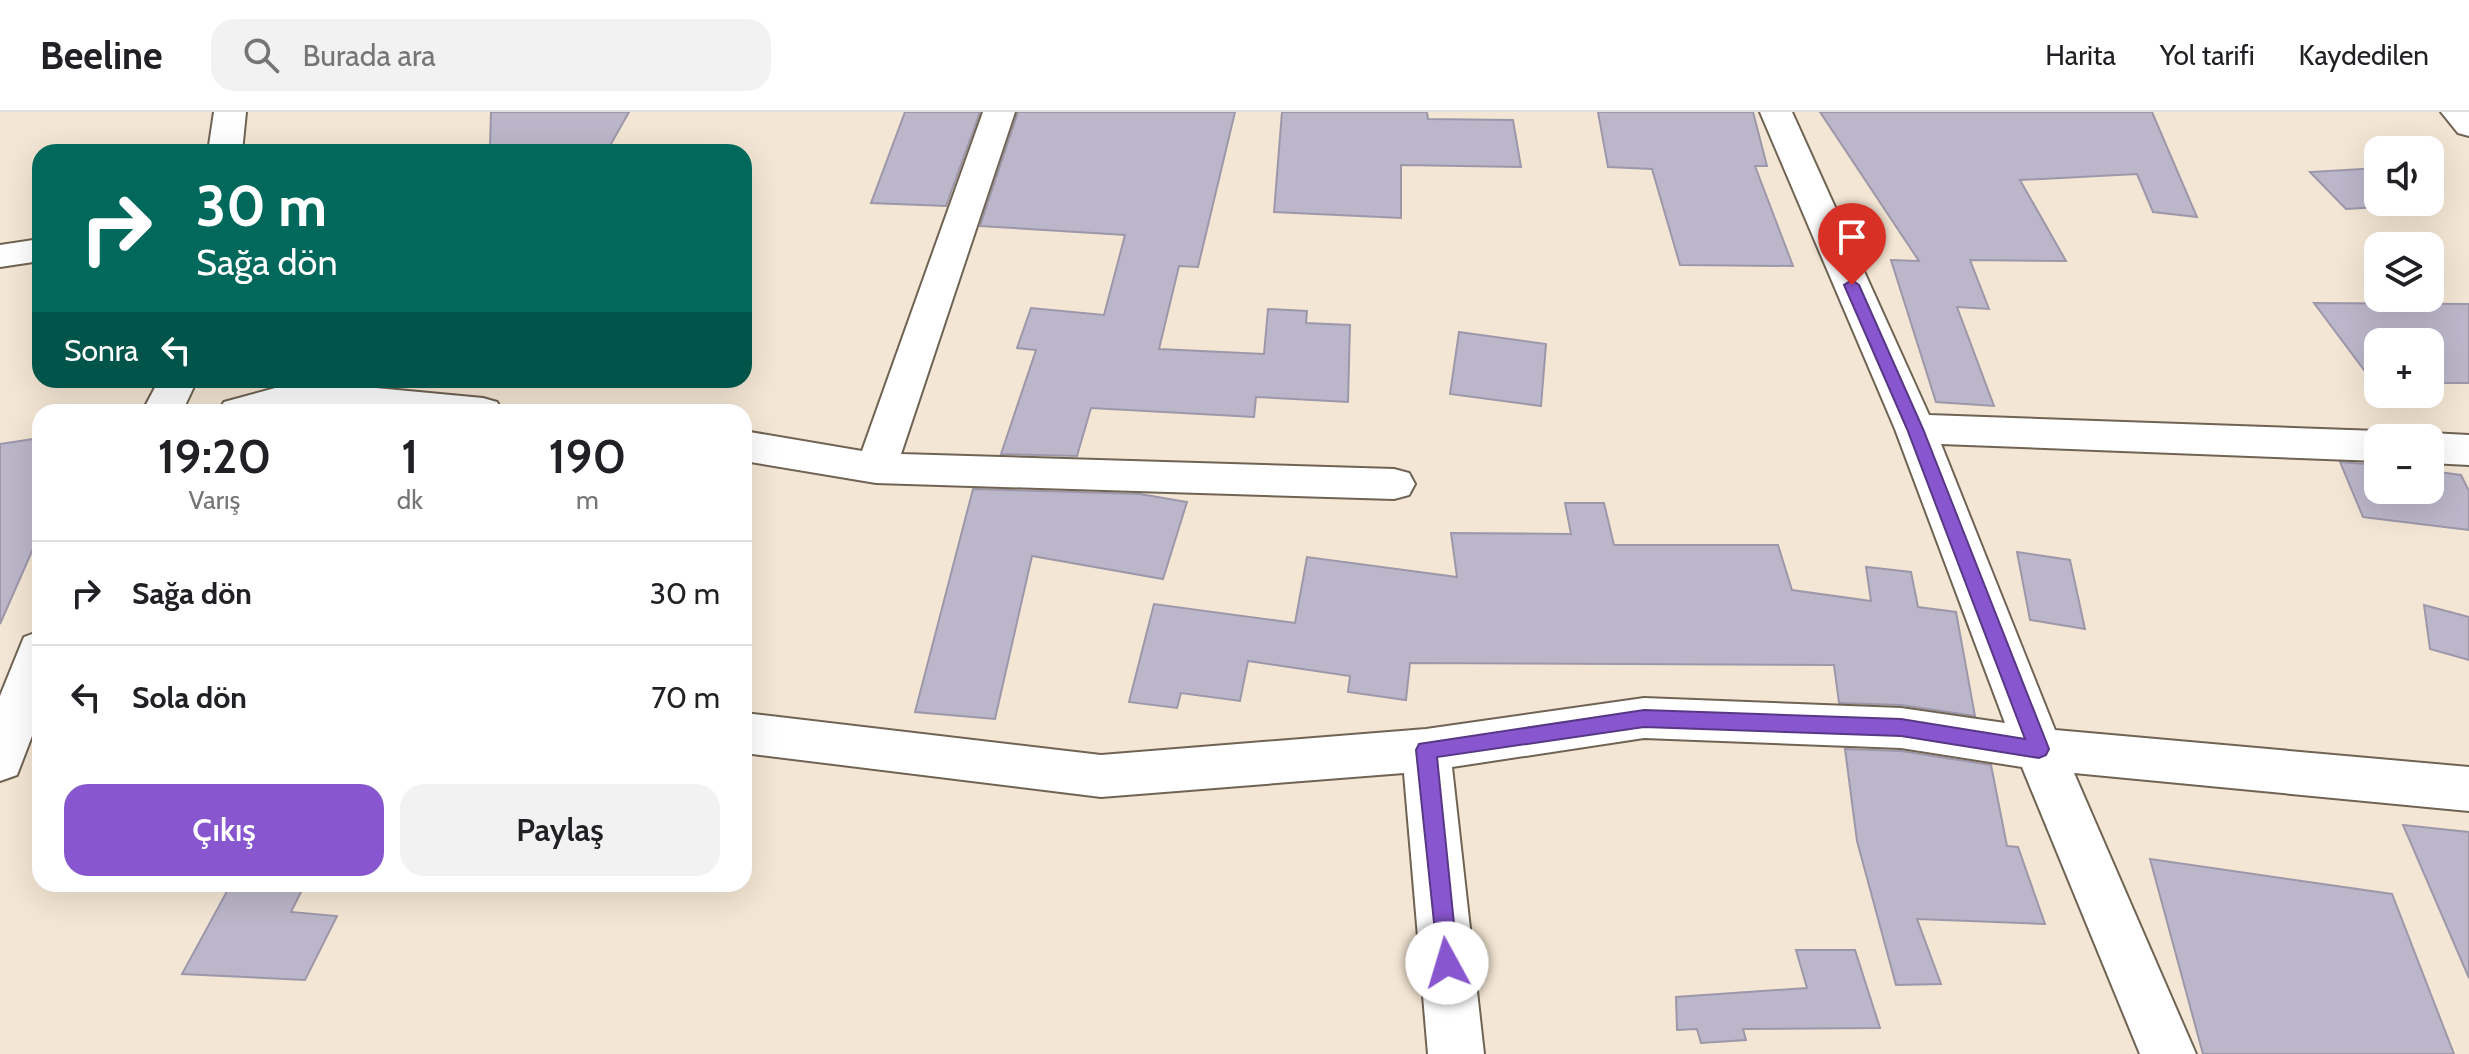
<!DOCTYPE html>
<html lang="tr">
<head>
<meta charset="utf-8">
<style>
	body { margin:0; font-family:Cabin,sans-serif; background:#f2f2f2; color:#202124; height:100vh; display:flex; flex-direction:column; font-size:30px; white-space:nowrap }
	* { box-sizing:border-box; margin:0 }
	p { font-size:26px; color:#757577 }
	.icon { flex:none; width:44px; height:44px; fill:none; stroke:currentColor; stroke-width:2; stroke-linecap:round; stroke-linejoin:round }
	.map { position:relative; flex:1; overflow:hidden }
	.panel { position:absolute; left:32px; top:292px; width:720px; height:488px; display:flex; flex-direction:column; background:#fff; border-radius:24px; box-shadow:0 8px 32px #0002 }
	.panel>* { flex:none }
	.hud { position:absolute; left:32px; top:32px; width:720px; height:244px; border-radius:24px; box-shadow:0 8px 32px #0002; background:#00695c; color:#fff; overflow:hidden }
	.fabs { position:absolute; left:2364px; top:24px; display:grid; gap:16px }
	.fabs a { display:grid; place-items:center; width:80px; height:80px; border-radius:16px; background:#fff; box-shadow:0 8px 32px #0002; font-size:40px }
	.pin { position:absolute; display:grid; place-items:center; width:68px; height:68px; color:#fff; margin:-82px -34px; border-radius:50% 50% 50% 0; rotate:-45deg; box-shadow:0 0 8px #0007 }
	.pin .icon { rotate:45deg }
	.me { position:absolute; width:88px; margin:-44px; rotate:354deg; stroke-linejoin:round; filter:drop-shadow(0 0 6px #0008) }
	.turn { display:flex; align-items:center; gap:28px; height:168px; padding:0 32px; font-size:36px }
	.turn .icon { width:104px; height:104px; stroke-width:2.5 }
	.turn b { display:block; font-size:56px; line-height:68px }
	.then { display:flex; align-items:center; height:76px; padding:0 32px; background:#0003; gap:16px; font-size:30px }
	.eta { display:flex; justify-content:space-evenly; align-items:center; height:136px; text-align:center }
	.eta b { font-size:48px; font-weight:600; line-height:56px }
	.primary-button { display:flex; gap:16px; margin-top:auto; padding:16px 32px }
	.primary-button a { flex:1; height:92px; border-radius:24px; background:#8856ce; color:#fff; font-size:32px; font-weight:600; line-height:92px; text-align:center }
	.primary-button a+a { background:#f2f2f2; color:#202124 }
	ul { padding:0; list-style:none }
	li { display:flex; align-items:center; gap:24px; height:104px; padding:0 32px; border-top:2px solid #e0e0e0 }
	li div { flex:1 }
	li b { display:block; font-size:30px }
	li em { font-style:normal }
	header { display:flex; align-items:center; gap:48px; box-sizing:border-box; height:112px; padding:0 40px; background:#fff; border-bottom:2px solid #e0e0e0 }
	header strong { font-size:38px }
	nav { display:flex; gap:44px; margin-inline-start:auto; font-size:28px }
	.search { width:560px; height:72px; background:#f2f2f2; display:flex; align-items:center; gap:20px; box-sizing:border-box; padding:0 28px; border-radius:24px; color:#757577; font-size:30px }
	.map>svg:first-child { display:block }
	.building { fill:#bcb6ca; stroke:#9d97aa; stroke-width:2 }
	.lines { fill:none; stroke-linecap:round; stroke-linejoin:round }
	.minor-casing { stroke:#6f6353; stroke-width:4 }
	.minor { fill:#fff; fill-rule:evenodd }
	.route { fill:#8856ce; stroke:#583886; stroke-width:2 }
</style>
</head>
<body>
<header>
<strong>Beeline</strong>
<div class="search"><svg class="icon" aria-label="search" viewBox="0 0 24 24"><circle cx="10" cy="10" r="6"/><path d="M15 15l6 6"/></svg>Burada ara</div>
<nav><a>Harita</a><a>Yol tarifi</a><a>Kaydedilen</a></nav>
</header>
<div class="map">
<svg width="2469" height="942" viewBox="0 0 2469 942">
	<rect width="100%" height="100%" fill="#f4e6d4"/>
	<!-- building -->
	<g class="building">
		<path d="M491,0H629L607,39L490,34Z"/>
		<path d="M905,0H980L946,94L871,91Z"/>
		<path d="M1018,0H1235L1198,155L1179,154L1159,237L1264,242L1268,197L1307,199L1306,211L1350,213L1348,290L1256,285L1254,305L1091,296L1077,344L1001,342L1036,238L1017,236L1031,196L1104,203L1125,123L980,114Z"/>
		<path d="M1282,0H1427L1428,7L1513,8L1521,55L1401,53V106L1274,100Z"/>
		<path d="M1598,0H1753L1767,54H1755L1793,154L1680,153L1652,57L1608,55Z"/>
		<path d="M1820,0H2152L2197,105L2153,100L2137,62L2020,68L2066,149L1970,148L1989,197L1957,195L1994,294L1936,290L1891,148L1919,149Z"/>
		<path d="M2378,56V95L2346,97L2310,60Z"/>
		<path d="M2314,191L2469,192V271H2430V230H2378V270H2373Z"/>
		<path d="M1459,220L1546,232L1541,294L1450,282Z"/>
		<path d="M40,326V421L0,512V332Z"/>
		<path d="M2340,350L2378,353V378H2430V359L2461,363L2469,379V418L2363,405Z"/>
		<path d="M973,377L1140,382L1187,390L1163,467L1032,444L995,607L915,600Z"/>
		<path d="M1565,391H1604L1614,433H1778L1792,478L1871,489L1866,455L1911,460L1918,495L1956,500L1975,604L1901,593L1839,591L1834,553L1410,551L1406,588L1348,580L1350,564L1248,549L1240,589L1181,581L1177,596L1129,590L1154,492L1295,511L1307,445L1457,465L1451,421L1571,422Z"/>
		<path d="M2017,440L2070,448L2085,517L2030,508Z"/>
		<path d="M2424,493L2469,505V548L2430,537Z"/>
		<path d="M1845,637L1901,639L1991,653L2007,734L2018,735L2045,812L1917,807L1941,872L1896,873L1857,729Z"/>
		<path d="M2403,713L2469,720V866Z"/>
		<path d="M2150,747L2392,782L2454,942H2203Z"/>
		<path d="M231,772H305L291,800L337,804L305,868L182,862Z"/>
		<path d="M1796,838H1855L1880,916L1743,917L1746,928L1701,931L1697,917L1677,918L1676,885L1807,876Z"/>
	</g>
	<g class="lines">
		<defs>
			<g id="minor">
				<path d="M214,0H246L242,40H208Z"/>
				<path d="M983,0H1015L901,342L1394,357L1409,361L1415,372L1409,383L1394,387L876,371L744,349V319L862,339Z"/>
				<path d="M1760,0H1792L1929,303L2378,319L2394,326H2378V349L1941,332L2055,618L2469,655V699L2074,661L2196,942H2140L2022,655L1901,636L1644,626L1452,655L1484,942H1428L1404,661L1101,685L744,641V601L1101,643L1426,617L1644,586L1901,596L2005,611L1895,317Z"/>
				<path d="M2441,0H2469V24L2458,21Z"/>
				<path d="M40,127V149L0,155V133Z"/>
				<path d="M159,268H197L182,300H142Z"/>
				<path d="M301,269L483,286L497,290L503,300L301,297L218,300L224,290Z"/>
				<path d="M2430,321L2469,323V353L2430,351V326H2415Z"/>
				<path d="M40,519V603L17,663L0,669V584L24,525Z"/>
			</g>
		</defs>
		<!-- minor casing -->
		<use href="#minor" class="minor-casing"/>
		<!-- minor -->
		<use href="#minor" class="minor"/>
	</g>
	<!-- route -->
	<path class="route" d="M1852,168L1859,173L1923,317L2049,637L2046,643L2039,646L1901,624L1644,615L1437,645L1458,851L1455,858L1447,861L1439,858L1416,638L1419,632L1644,598L1901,607L2025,627L1907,317L1844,173Z"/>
</svg>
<div class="fabs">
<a><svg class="icon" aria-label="sound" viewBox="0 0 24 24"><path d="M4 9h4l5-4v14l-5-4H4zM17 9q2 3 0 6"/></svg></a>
<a><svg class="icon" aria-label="layers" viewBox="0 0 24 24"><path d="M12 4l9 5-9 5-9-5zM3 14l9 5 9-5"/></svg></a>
<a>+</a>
<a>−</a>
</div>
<div class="pin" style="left:1852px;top:173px;background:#d93025"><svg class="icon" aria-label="arrive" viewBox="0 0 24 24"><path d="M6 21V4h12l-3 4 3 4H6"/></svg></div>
<svg class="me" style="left:1447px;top:851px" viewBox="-20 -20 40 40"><circle r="19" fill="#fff"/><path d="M0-13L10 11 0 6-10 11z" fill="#8856ce"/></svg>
<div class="hud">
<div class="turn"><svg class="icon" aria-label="right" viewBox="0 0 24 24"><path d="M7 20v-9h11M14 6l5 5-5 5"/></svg><div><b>30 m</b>Sağa dön</div></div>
<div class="then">Sonra<svg class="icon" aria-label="left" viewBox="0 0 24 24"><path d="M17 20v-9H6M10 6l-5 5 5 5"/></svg></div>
</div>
<section class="panel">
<div class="eta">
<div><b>19:20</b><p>Varış</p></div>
<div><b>1</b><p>dk</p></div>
<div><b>190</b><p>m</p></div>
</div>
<ul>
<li><svg class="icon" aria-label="right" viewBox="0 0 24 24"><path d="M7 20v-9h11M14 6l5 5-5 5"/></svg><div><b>Sağa dön</b></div><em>30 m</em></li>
<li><svg class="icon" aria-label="left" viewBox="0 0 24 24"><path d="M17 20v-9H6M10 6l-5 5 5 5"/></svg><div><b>Sola dön</b></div><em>70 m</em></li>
</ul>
<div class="primary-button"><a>Çıkış</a><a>Paylaş</a></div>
</section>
</div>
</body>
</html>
